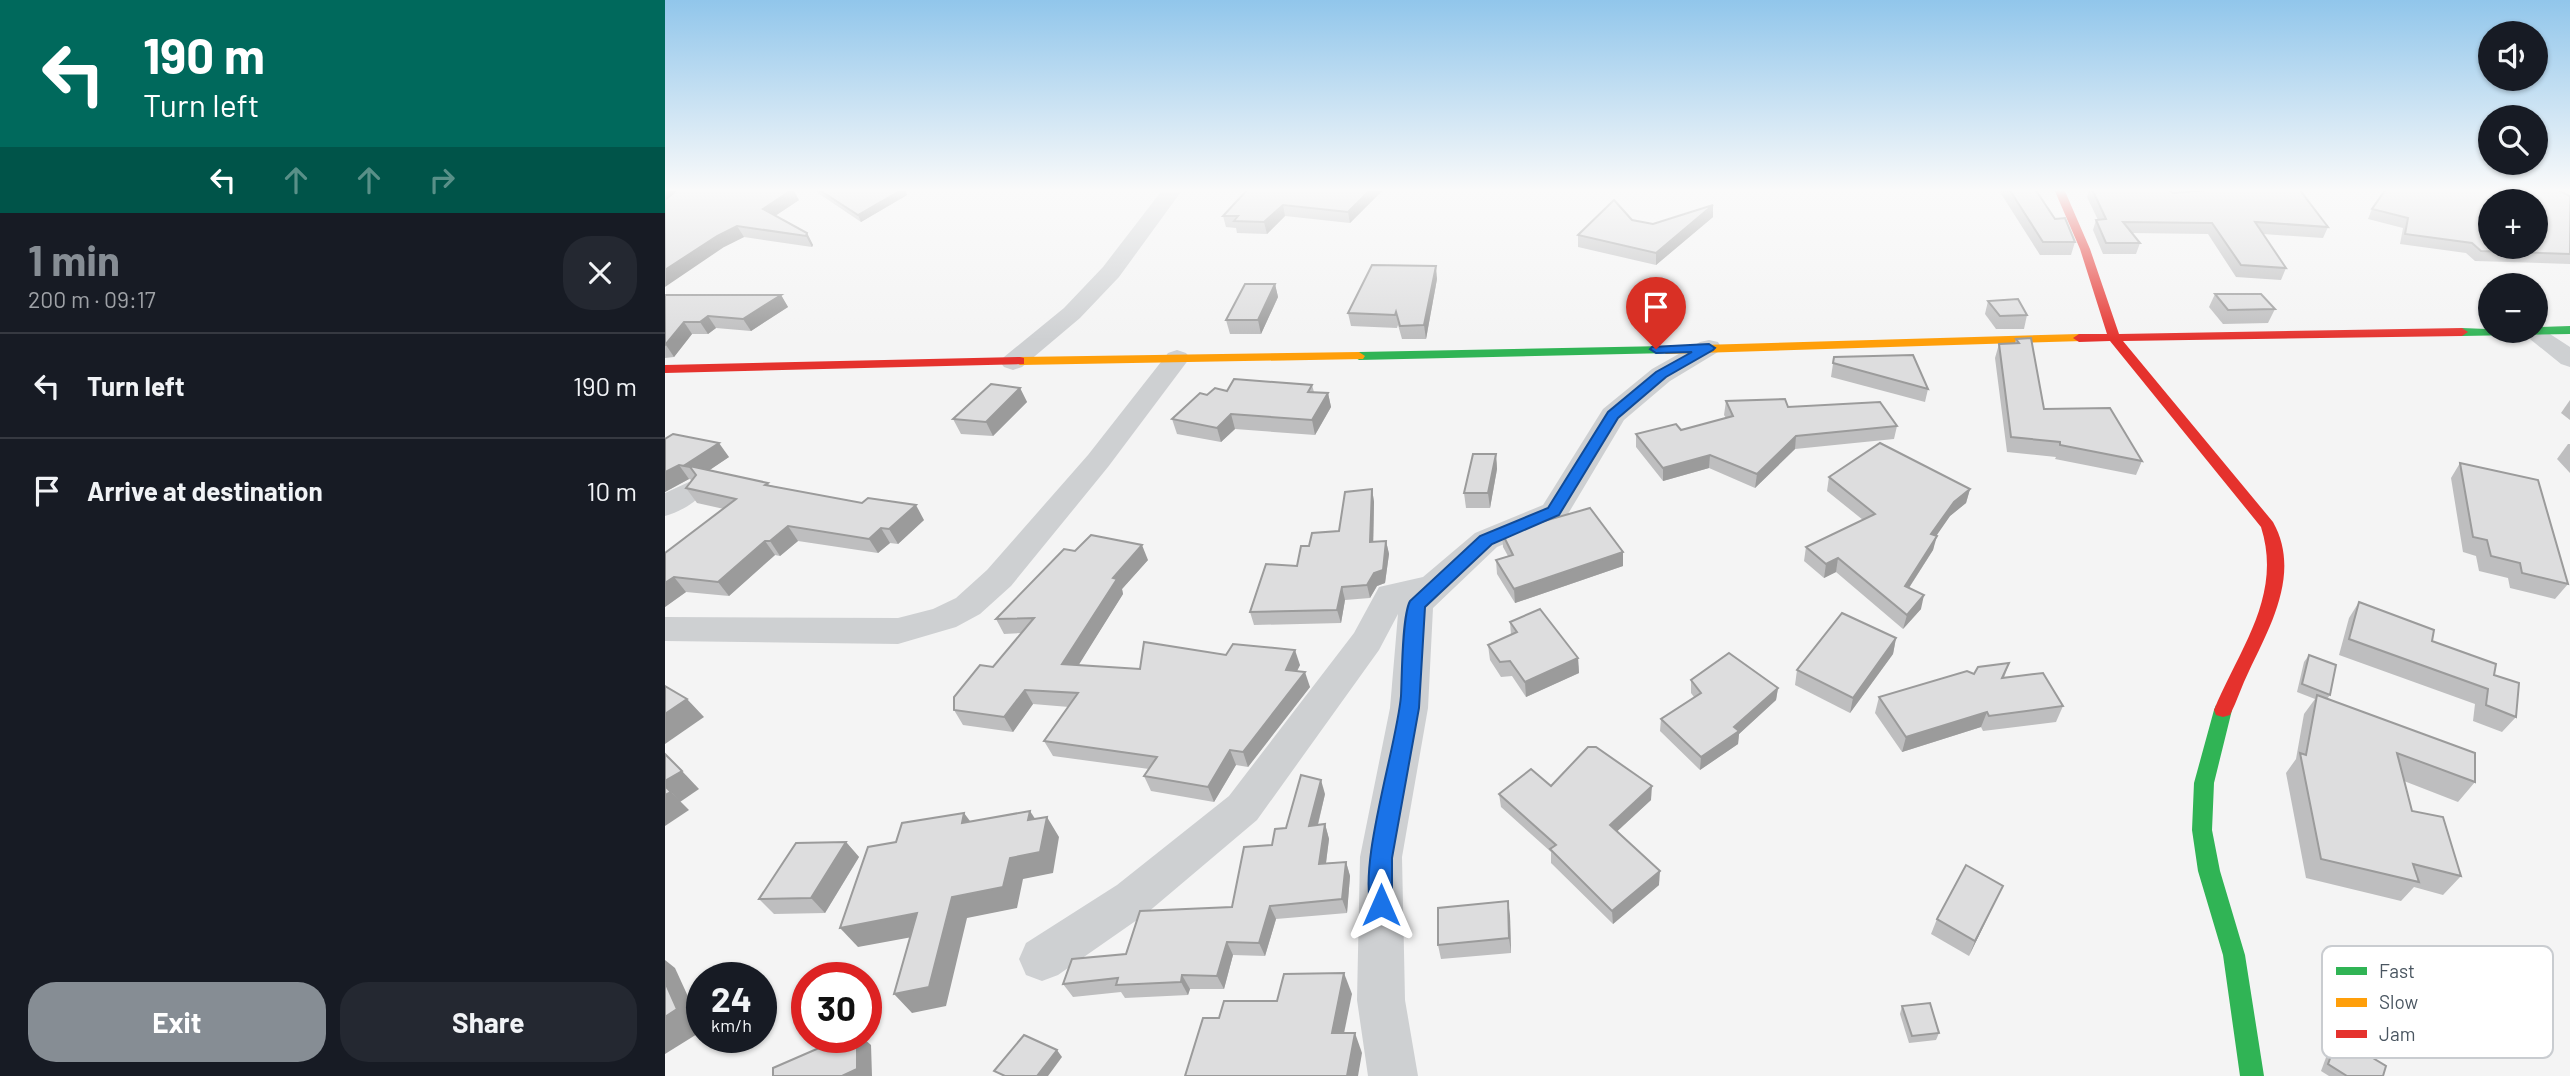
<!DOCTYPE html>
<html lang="en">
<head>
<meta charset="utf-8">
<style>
	body { margin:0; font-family:Barlow,sans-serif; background:#242831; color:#f1f3f6; height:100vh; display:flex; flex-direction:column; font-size:26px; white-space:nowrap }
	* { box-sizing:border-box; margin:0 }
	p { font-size:23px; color:#9ea1a6 }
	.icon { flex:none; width:38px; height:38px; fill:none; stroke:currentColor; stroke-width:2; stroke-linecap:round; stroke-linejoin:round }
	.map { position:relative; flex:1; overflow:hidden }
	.drawer { display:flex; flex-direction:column; background:#171b24; width:665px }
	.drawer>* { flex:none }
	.hud { background:#00695c; color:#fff; overflow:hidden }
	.tools { position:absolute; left:1813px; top:21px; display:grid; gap:14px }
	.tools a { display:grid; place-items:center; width:70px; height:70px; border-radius:50%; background:#171b24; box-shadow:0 2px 5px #0004; font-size:35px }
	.speed { position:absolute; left:21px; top:962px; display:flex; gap:14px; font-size:35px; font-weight:700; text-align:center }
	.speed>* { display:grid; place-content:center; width:91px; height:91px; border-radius:50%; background:#171b24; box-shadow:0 2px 5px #0004; line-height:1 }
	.speed small { font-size:18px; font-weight:400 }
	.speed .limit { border:10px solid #d22; background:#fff; color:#111 }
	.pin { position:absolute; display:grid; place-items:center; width:60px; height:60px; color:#fff; margin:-72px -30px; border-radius:50% 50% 50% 0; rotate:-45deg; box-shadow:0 0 7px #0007 }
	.pin .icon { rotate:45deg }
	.me { position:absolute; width:77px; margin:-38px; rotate:0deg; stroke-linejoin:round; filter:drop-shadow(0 0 5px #0008) }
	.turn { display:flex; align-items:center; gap:24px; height:147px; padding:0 28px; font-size:32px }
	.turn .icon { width:91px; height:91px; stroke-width:2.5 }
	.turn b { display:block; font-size:49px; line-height:60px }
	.lanes { display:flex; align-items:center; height:66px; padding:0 28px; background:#0003; justify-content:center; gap:35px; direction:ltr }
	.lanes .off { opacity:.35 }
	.round { display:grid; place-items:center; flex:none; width:74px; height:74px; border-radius:28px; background:#242831 }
	.overview { display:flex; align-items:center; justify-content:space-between; height:119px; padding:0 28px }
	h1 { font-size:42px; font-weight:700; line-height:52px; color:#868d94 }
	.primary-button { display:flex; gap:14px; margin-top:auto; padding:14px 28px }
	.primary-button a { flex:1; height:80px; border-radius:28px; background:#868d94; color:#fff; font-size:28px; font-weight:700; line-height:80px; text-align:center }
	.primary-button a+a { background:#242831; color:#f1f3f6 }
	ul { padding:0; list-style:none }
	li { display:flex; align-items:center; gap:21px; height:105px; padding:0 28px; border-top:2px solid #363941 }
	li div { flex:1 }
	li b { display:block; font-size:26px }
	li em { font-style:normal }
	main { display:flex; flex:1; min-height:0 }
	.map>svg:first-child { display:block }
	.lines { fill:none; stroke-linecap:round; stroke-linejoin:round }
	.street { fill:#ced0d2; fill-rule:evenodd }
	.fast { fill:#30b455; fill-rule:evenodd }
	.slow { fill:#ff9f0a; fill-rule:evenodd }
	.jam { fill:#e5322d; fill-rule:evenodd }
	.wall { fill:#bebebf }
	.shaded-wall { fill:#9b9b9b }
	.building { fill:#ddddde; stroke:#9b9b9b; stroke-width:2; fill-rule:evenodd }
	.route { fill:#1a73e8; stroke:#114b97; stroke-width:2 }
	.key { fill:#fff; stroke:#c9ccd0; stroke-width:2 }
	.key-label { font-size:19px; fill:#4a5661 }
</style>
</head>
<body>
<main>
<section class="drawer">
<div class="hud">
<div class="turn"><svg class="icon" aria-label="left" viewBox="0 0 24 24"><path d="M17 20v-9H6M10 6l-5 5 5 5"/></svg><div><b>190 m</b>Turn left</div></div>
<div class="lanes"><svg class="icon" aria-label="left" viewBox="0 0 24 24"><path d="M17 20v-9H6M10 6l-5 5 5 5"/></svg><svg class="icon off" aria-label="ahead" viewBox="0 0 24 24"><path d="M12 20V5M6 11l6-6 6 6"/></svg><svg class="icon off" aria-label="ahead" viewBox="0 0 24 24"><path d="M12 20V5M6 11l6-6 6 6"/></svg><svg class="icon off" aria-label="right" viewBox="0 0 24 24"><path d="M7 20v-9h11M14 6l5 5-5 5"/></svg></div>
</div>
<div class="overview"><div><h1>1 min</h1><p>200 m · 09:17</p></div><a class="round"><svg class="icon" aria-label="close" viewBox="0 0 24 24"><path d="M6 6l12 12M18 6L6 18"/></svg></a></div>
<ul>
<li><svg class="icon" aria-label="left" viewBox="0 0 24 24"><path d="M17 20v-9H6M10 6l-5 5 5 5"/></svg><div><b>Turn left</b></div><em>190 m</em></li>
<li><svg class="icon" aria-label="arrive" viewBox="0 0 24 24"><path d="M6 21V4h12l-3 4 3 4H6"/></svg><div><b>Arrive at destination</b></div><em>10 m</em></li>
</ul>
<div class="primary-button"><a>Exit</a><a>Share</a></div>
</section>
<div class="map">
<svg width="1905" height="1076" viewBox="0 0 1905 1076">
	<rect width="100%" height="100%" fill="#f4f4f4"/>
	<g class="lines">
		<!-- street -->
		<g class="street">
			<path d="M498,189H518L454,277L415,318L357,367L348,370L339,367L335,362L339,357L399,308L438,267Z"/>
			<path d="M1871,325L1905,347V367L1896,364L1855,331H1871Z"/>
			<path d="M1044,340L1053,342L1056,347L1053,352L1005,381L959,420L900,519L832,547L768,608L763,708L737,857L740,1000L753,1076H703L692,1000L695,857L725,708L733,614L714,650L592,820L482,913L393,975L377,981L361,975L354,959L361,943L452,885L564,796L689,633L714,587L758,577L810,533L878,505L938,409L987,369L1035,342Z"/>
			<path d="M512,350L521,353L525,358L521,363L443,467L346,586L315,614L291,627L233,644L0,641V617L233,618L268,609L291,598L322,570L423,455L503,353Z"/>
			<path d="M24,482L35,484L39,491C31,503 14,512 0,516V493Z"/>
		</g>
		<!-- fast -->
		<g class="fast">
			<path d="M1905,326V334L1797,336L1791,332L1797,328L1871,331V327Z"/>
			<path d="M1001,346L1005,347V353L694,360L688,356L694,352Z"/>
			<path d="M1558,703L1565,705L1567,710L1549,783L1547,830L1555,871L1580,955L1599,1076H1575L1558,955L1533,871L1527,830L1529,783L1549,710L1551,705Z"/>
		</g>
		<!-- slow -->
		<g class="slow">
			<path d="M1414,334L1420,338L1418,341L1001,354L995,350L1001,346Z"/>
			<path d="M694,352L700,356L698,359L355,365L349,361L355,357Z"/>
		</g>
		<!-- jam -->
		<g class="jam">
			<path d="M1389,189H1399L1425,249L1454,334L1797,328L1803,332L1797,336L1458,341L1608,522C1636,572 1606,625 1584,671C1577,685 1572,701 1565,715L1558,717L1551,715L1549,710C1574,649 1618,596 1596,527L1445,341L1414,342L1408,338L1414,334H1442L1415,249Z"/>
			<path d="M355,357L359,358V364L0,373V365Z"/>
		</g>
	</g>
	<!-- wall -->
	<g class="wall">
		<path d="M0,189L134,200L110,216L142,233L148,245L147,247L79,237L59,247Z"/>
		<path d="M147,189H240L242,195L196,222Z"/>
		<path d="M583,189H719L685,223L620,216L602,234L572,233L571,228L561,227L558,216Z"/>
		<path d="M1333,189H1370L1390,219L1410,242L1406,255H1375Z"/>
		<path d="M1424,189H1503L1508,193L1663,227L1658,238L1598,234L1621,268L1616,280L1571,277L1543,234L1466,233L1475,243L1471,254H1438L1428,230L1431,220H1433L1422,197Z"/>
		<path d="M1905,196V264L1810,261L1801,253L1735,244L1738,228L1703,219L1707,209Z"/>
		<path d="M1048,205V217L991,265L913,247V235L988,224Z"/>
		<path d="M772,279L761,339H737L733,325L732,328L686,326L683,313Z"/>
		<path d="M610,284L613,297L596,334H565L561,320Z"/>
		<path d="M1550,294L1610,309L1603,323L1558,324L1544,307Z"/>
		<path d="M0,295H116L123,307L86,331L51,328L43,334H27L9,357L0,358Z"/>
		<path d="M1323,301L1362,315L1359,329H1331L1320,314Z"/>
		<path d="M1366,338L1379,409L1477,461L1471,475L1390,459L1391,457L1342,452L1330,358L1334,344L1350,343L1351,339Z"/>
		<path d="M1169,357L1263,389L1260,402L1166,377Z"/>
		<path d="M647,385L649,392L663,393L666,407L650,435L570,429L556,442L512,434L507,419L542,395L562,391Z"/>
		<path d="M355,388L362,402L328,436L296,434L288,419Z"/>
		<path d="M1905,400V420L1896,413Z"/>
		<path d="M1061,401L1123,407L1232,426L1229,439L1130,449L1090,488L1044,468L998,481L971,447V434L1016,430L1061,418L1059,415Z"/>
		<path d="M0,439L64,457L44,470L103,483L104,485L259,520L233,544L225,543L213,553L133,541L115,556L110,555L64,596L21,592L0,607V553L59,509L32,503L21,488L27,480L24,479L0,492Z"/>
		<path d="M1903,444H1905V473L1892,459Z"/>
		<path d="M831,454L832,469L825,508H801L799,493Z"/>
		<path d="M1795,463L1903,584L1890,599L1845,588L1843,578L1814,571L1811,556L1798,552L1786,478Z"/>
		<path d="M1164,477L1305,489L1301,503L1285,516L1271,535L1268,550L1244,588L1256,609L1238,629L1171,572L1159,578L1139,561L1141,547L1198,520L1162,491Z"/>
		<path d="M707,489L709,502L708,542L721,541L724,554L720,583L712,586L705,598L680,600L676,623L589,625L585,612L632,566L644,546L674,531Z"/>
		<path d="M837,533L958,552V566L850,603L832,574L831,560L843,556L838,547Z"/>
		<path d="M410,551L483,560L457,589L458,594L413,665L475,669L561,655L635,665L632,671L645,687L583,767L571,765L549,802L486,791L479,776L484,769L388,756L379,741L404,707L368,704L348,732L298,725L289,710L328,667L356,633L339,634L331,619Z"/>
		<path d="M1694,602L1829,675L1851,717L1837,732L1808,721L1810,704L1674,655L1684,618Z"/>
		<path d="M845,622L913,658L914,673L861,697L847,676L836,677L825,660L823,645L846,635Z"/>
		<path d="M1231,638L1228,654L1185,713L1130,685L1132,670Z"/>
		<path d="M1644,655L1665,695L1662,699L1810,782L1793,802L1739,781L1747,811L1796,876L1778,895L1749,887L1736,901L1641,878L1621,773L1631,759L1639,714L1650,699L1632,692L1639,662Z"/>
		<path d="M1344,663L1339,678L1398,706L1391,722L1318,731L1316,727L1237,752L1210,713L1214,697L1309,674Z"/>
		<path d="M1026,680L1113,688L1111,700L1074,734L1073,744L1035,770L995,731L996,719L1029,697L1026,693Z"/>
		<path d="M886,786L986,800L952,831L994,885L948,924L886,863V852L836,807L834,794Z"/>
		<path d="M660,794L653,825L660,824L664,839L661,863L681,862L685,876L682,913L611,919L600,956L568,955L559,989H525L523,995L460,998L456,992L408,997L398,984L461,954L567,907L607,845L621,828Z"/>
		<path d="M181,842L194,857L160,913L109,914L94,899Z"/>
		<path d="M1331,900L1304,956L1266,934L1272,919Z"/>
		<path d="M845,916L846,953L776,959L773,945Z"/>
		<path d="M1237,1006L1274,1033L1271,1040L1244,1043L1235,1014Z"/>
		<path d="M1673,1037L1718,1076H1664L1656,1071L1666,1044Z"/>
	</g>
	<!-- shaded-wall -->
	<g class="shaded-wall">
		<path d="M28,189L0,203V190Z"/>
		<path d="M128,189L134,200L104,220L98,209Z"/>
		<path d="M238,189H240L242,195L196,222L193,215Z"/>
		<path d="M706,189H719L685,223L683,212Z"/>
		<path d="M618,205L620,216L602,234L599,222Z"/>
		<path d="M1048,205V217L991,265V253Z"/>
		<path d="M72,226L79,237L59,247L0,287V270L52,236Z"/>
		<path d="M142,233L148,245L147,247L141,236Z"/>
		<path d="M771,266L772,279L761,339L759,325Z"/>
		<path d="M610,284L613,297L596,334L593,320Z"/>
		<path d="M116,295L123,307L86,331L78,319Z"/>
		<path d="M43,316L51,328L43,334L35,322Z"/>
		<path d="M19,322L27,334L9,357L1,345Z"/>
		<path d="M355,388L362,402L328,436L321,422Z"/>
		<path d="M663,393L666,407L650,435L647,420Z"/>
		<path d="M566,414L570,429L556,442L552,428Z"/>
		<path d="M1131,436L1130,449L1090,488L1092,474Z"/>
		<path d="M54,443L64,457L33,478L25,467L20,465Z"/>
		<path d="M831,454L832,469L825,508L823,493Z"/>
		<path d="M1045,455L1044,468L998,481V468Z"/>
		<path d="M14,465L24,479L0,492V472Z"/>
		<path d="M707,489L709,502L708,555L705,542Z"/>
		<path d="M1305,489L1301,503L1285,516L1263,548L1266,534L1289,502Z"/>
		<path d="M251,505L259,520L233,544L224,529Z"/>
		<path d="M123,526L133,541L115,556L105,541Z"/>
		<path d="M216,528L225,543L213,553L204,539Z"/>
		<path d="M1272,536L1268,550L1236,600L1240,586Z"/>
		<path d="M100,541L110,555L64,596L53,582Z"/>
		<path d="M721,541L724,554L720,583L712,586L705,598L702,585Z"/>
		<path d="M477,545L483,560L457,589L458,594L405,679L397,664L448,578Z"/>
		<path d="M958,552V566L850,603L849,589Z"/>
		<path d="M1173,558L1171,572L1159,578L1161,564Z"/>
		<path d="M9,577L21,592L0,607V583Z"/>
		<path d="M677,587L680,600L676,623L672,610Z"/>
		<path d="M1259,595L1256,609L1238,629L1242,615Z"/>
		<path d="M1231,638L1228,654L1185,713L1188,698Z"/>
		<path d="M630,650L635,665L625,685L621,670Z"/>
		<path d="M913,658L914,673L861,697L860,682Z"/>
		<path d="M640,672L645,687L583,767L578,752Z"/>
		<path d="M1113,688L1111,700L1074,734L1073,744L1035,770L1036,757Z"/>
		<path d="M360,690L368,704L348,732L339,717Z"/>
		<path d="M22,699L39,717L0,744V714Z"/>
		<path d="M1322,712L1316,727L1237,752L1241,737Z"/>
		<path d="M565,750L571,765L549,802L543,787Z"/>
		<path d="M17,771L34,789L15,802L0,786V781Z"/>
		<path d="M656,780L660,794L649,840L644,826Z"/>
		<path d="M987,786L986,800L945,838V825Z"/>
		<path d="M6,792L24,810L0,826V795Z"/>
		<path d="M365,811L378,831L363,820Z"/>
		<path d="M299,813L314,833L297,823Z"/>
		<path d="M382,817L394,837L388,873L358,879L352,908L302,918L281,1006L247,1013L229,994L287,897L345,858Z"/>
		<path d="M660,824L664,839L659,878L654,864Z"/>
		<path d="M181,842L194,857L160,913L146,898Z"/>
		<path d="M681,862L685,876L682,913L677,899Z"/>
		<path d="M995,871L994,885L948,924L947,911Z"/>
		<path d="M1338,886L1331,900L1304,956L1310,941Z"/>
		<path d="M843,901L845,916L846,953L844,938Z"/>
		<path d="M605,906L611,919L600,956L594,943Z"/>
		<path d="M252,913L269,933L193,947L175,928Z"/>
		<path d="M562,942L568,955L559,989L552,976Z"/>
		<path d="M0,960L10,968L37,1027V1031L0,1054Z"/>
		<path d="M679,973L687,994L675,1053L667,1033Z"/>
		<path d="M517,975L525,989L523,995L516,982Z"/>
		<path d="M690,1033L697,1053L693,1076H682Z"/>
		<path d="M192,1038H198L206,1045L207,1076H177Z"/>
		<path d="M392,1050L397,1057L383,1076H372Z"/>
	</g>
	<!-- building -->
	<g class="building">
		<path d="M13,189H128L98,209L142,233L141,236L72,226L52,236L0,270V200Z"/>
		<path d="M153,189H238L193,215Z"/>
		<path d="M583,189H706L683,212L618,205L599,222L569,221L573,216H558Z"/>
		<path d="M1344,189H1370L1390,219L1400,218L1410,242H1378Z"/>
		<path d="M1427,189H1503L1508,193L1557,189H1634L1663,227L1590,222L1621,268L1576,265L1547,223L1458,222L1475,243H1441L1431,220L1441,219Z"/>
		<path d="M1721,189H1891L1905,196V254L1816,251L1807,243L1740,234L1743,218L1707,209ZM1825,201H1871V247H1825Z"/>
		<path d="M949,200L967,220L988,224L1048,205L991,253L913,235Z"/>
		<path d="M707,265L771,266L759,325L735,326L731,312L730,315L683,313Z"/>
		<path d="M580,284H610L593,320H561Z"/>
		<path d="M1550,294H1596L1610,309L1563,310Z"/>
		<path d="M0,295H116L78,319L43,316L35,322H19L0,345Z"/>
		<path d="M1353,299L1362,315L1335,316L1323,301Z"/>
		<path d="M1366,338L1379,409L1445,408L1477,461L1395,445V442L1346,437L1334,344L1354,343L1351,339Z"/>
		<path d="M1248,355L1263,389L1168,363L1169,357Z"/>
		<path d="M569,379L647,385L643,392L663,393L647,420L566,414L552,428L507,419L535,393L542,395L550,388L562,391Z"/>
		<path d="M326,384L355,388L321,422L288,419Z"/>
		<path d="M1120,399L1123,407L1215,402L1232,426L1131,436L1092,474L1045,455L998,468L971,434L1011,424L1016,430L1068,416L1061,401Z"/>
		<path d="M8,434L54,443L20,465L103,483L100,485L197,503L203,498L251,505L224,529L216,528L204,539L123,526L105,541H100L53,582L9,577L0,583V553L71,499L21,488L31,475L25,467L14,465L0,472V439Z"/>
		<path d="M1215,443L1305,489L1289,502L1266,534L1272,536L1240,586L1259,595L1242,615L1173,558L1161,564L1141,547L1210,514L1164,477Z"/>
		<path d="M808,454H831L823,493H799Z"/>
		<path d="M1795,463L1873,480L1903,584L1857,573L1855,563L1826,556L1822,540L1808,537Z"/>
		<path d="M707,489L705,542L721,541L718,570L709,573L702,585L677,587L672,610L585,612L601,564L632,566L636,546H644L647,533L674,531L680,492Z"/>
		<path d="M925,508L958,552L849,589L831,560L848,555L837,533Z"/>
		<path d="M426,535L477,545L448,578L452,579L397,664L475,669L479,642L561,655L568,644L630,650L621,670L640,672L578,752L565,750L543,787L479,776L492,757L379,741L413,693L360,690L339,717L289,710V697L315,665L328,667L369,618L331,619L399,549L410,551Z"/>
		<path d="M1694,602L1769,630L1767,641L1831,664L1829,675L1854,683L1851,717L1821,705L1823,689L1684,639Z"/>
		<path d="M875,609L913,658L860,682L845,661L835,662L823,645L852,632L845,622Z"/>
		<path d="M1177,613L1231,638L1188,698L1132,670Z"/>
		<path d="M1064,653L1113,688L1069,727L1074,731L1036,757L996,719L1036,693L1026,680Z"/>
		<path d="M1644,655L1671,665L1665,695L1637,684Z"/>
		<path d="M1344,663L1337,678L1378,673L1398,706L1324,716L1322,712L1241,737L1214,697L1302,671L1309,674L1313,667Z"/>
		<path d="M0,686L22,699L0,714Z"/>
		<path d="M1652,695L1810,753V782L1732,753L1747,811L1778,817L1796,876L1748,864L1754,882L1656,859L1635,753L1641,755Z"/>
		<path d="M923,747H931L987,786L945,825L995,871L947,911L885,849L891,845L834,794L866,769L886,786Z"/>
		<path d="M0,754L17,771L0,781Z"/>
		<path d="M636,775L656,780L644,826L660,824L654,864L681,862L677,899L605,906L594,943L562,942L552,976L517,975L516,982L451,985L453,978L398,984L407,959L461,954L475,911L567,907L579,847L607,845L610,829L621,828Z"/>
		<path d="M0,786L6,792L0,795Z"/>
		<path d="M365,811L363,820L382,817L375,852L345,858L338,887L287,897L264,987L229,994L252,913L175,928L203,847L231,842L237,823L299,813L297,823Z"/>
		<path d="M181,842L146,898L94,899L131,843Z"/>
		<path d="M1301,865L1338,886L1310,941L1272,919Z"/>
		<path d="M843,901L844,938L773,945V908Z"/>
		<path d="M679,973L667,1033H690L682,1076H520L538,1018H554L559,1001H612L619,974Z"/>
		<path d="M0,982L12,1009L0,1017Z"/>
		<path d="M1265,1003L1274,1033L1247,1036L1237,1006Z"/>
		<path d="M359,1035L392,1050L372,1076H340L329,1071Z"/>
		<path d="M1673,1037L1721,1066L1718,1076H1682L1663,1064Z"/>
		<path d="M177,1038H192V1069L177,1076H108V1068Z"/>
	</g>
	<!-- sky -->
	<linearGradient id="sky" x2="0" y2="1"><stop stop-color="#91c6eb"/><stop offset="0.56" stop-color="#fafafa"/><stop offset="1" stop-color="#fafafa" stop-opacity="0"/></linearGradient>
	<rect width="1905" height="340" fill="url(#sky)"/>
	<!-- route -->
	<path class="route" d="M1044,344L1050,348L1048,350L1001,377L953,418L894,515L827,544L760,607L754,708L727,858V905L724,912L716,915L708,912C690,872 732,746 736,696C737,676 737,616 745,601L815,536L883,508L943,412L991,372L1027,352L991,353L985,349L987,347Z"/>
	<!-- legend -->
	<rect x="1657" y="946" width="231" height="112" rx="10" class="key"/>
	<rect x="1671" y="967" width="31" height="8" fill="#30b455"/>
	<rect x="1671" y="998" width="31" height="9" fill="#ff9f0a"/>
	<rect x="1671" y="1030" width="31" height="8" fill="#e5322d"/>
	<g class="key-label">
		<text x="1714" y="978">Fast</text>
		<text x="1714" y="1009">Slow</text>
		<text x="1714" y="1041">Jam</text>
	</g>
</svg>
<div class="tools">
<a><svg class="icon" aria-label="sound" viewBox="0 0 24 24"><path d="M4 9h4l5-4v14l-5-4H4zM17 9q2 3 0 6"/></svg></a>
<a><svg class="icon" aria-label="search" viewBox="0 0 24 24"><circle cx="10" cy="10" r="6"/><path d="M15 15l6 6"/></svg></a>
<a>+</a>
<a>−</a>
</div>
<div class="speed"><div>24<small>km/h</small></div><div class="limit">30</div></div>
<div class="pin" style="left:991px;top:349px;background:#d93025"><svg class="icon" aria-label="arrive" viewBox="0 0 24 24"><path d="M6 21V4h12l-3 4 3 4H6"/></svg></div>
<svg class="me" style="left:716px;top:905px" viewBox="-20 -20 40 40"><path d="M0-17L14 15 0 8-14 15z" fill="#1a73e8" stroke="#fff" stroke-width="4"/></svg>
</div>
</main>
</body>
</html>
